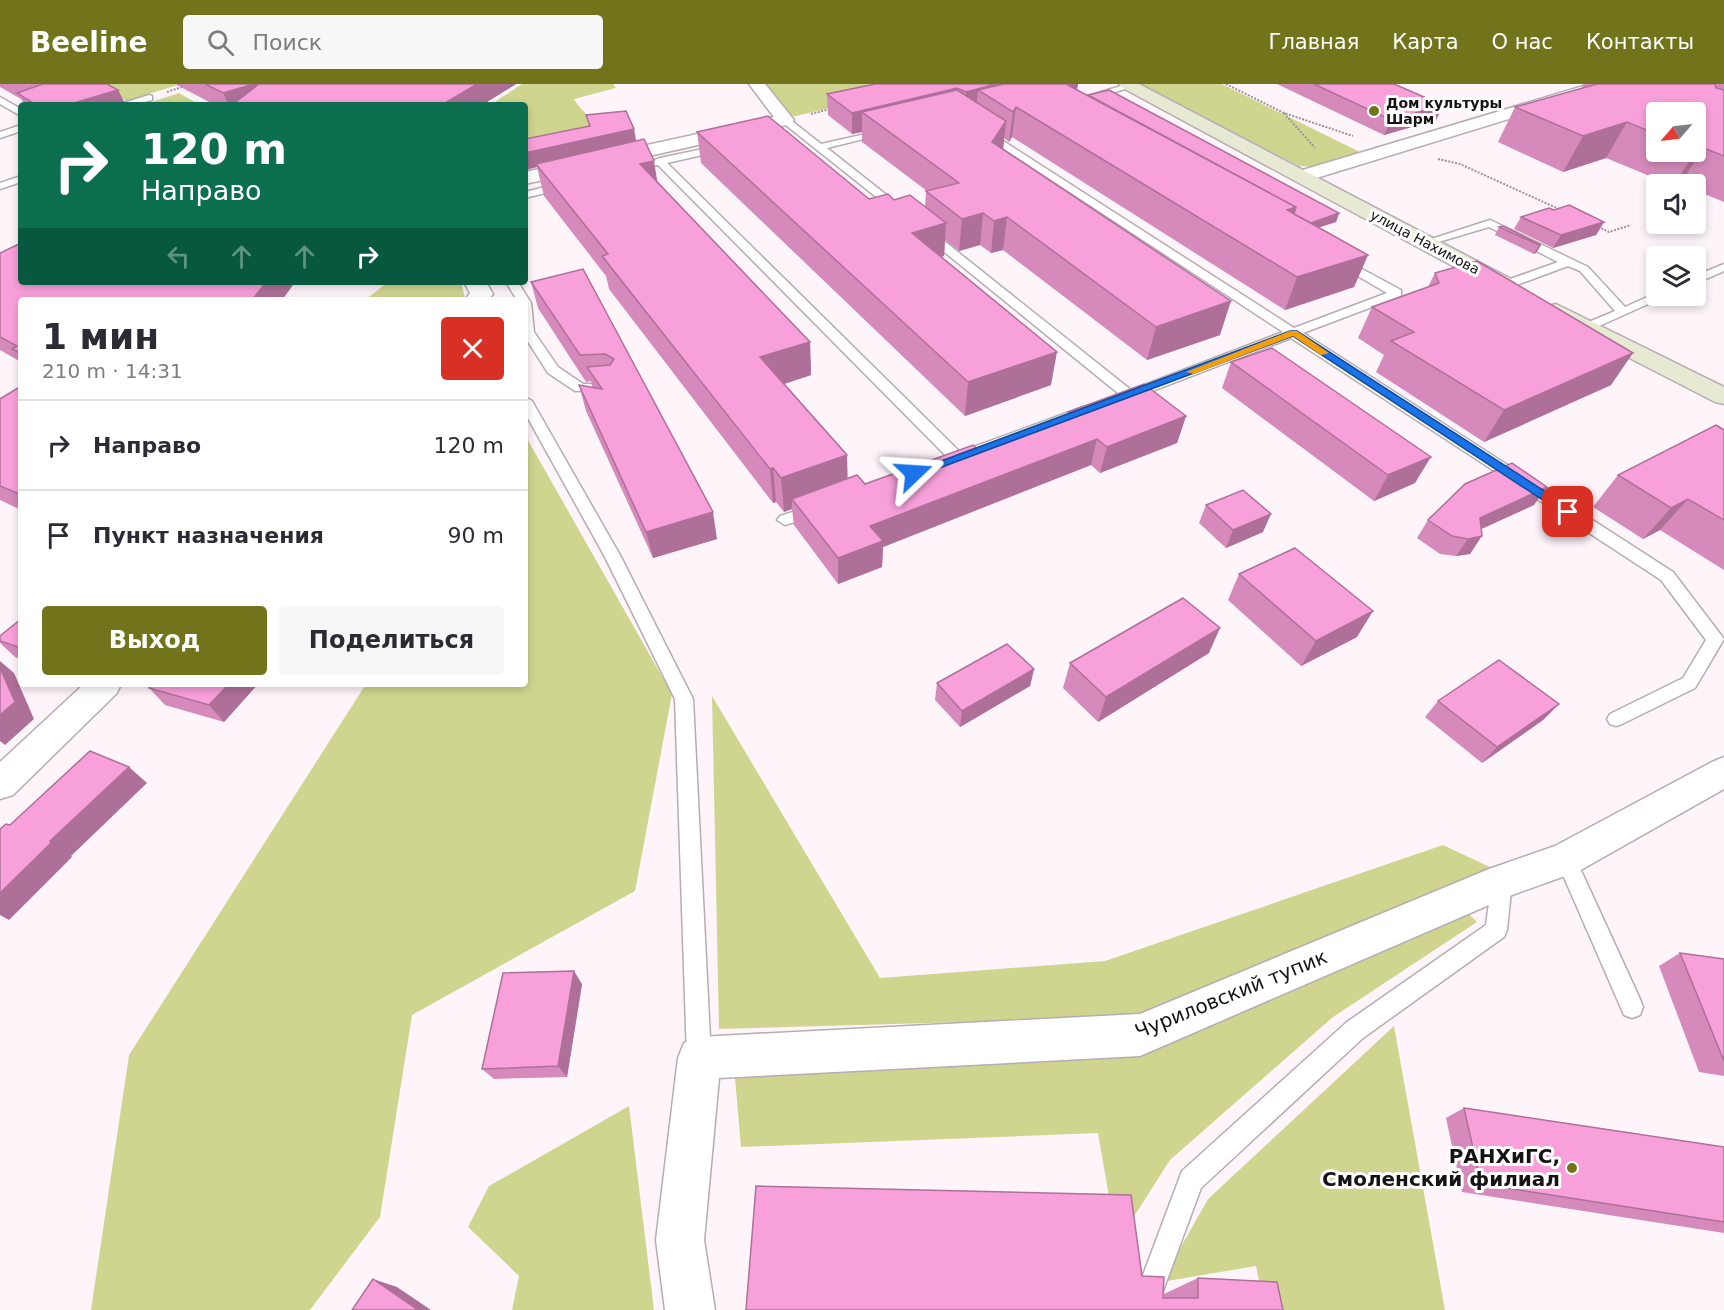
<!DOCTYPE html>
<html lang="ru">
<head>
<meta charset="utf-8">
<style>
	body { margin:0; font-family:"DejaVu Sans",sans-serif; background:#f7f7f7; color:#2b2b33; height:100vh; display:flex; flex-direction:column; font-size:22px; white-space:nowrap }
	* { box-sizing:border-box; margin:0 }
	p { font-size:20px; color:#7c7c81 }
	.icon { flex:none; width:33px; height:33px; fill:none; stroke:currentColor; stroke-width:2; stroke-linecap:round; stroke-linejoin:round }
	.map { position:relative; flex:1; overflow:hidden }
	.details { position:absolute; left:18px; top:213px; width:510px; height:390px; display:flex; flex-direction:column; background:#fff; border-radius:6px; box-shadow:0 3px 9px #0003 }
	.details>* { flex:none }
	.banner { position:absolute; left:18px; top:18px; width:510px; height:183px; border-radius:6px; box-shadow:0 3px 9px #0003; background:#0b6e4f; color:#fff; overflow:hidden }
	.needle { width:39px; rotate:242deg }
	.tools { position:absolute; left:1646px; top:18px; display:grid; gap:12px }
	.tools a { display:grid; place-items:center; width:60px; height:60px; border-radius:6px; background:#fff; box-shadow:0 3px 9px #0003; font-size:30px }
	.pin { position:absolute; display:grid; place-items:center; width:51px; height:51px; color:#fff; margin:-26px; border-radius:12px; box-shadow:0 3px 9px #0006 }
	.me { position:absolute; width:66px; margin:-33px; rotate:70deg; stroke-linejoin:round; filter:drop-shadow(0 0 4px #0008) }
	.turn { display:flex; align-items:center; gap:21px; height:126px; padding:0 24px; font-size:27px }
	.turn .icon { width:78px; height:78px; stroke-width:2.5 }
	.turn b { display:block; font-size:42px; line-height:51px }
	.lanes { display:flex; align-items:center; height:57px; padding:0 24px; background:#0003; justify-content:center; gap:30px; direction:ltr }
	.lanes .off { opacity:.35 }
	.round { display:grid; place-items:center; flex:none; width:63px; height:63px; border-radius:6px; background:#f7f7f7 }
	.headline { display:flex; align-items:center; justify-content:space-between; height:102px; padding:0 24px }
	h1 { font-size:36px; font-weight:700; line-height:45px }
	.primary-button { display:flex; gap:12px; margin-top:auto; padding:12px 24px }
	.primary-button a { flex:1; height:69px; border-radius:6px; background:#71741b; color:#fff; font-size:24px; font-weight:700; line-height:69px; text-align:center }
	.primary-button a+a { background:#f7f7f7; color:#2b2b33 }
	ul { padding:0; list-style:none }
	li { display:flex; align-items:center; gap:18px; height:90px; padding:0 24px; border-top:2px solid #e1e1e2 }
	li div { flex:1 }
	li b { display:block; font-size:22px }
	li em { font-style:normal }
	header { display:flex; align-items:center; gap:36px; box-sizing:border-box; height:84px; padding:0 30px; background:#71741b; color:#fff }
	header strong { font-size:28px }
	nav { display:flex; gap:33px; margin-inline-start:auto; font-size:21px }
	.search { width:420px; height:54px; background:#f7f7f7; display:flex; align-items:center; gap:15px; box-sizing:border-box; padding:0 21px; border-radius:6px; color:#7c7c81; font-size:22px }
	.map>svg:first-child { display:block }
	.green { fill:#cfd58f }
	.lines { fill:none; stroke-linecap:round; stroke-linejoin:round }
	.lane-casing { stroke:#b6acb2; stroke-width:3 }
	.street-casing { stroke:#b6acb2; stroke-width:3 }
	.secondary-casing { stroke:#b6acb2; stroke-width:3 }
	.path { stroke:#999397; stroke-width:2; stroke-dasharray:2 1.5; stroke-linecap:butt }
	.lane { fill:#fff; fill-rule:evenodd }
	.street { fill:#fff; fill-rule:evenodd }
	.secondary { fill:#e8e9d3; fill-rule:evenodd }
	.wall { fill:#d58abb; fill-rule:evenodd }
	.shaded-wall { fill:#ae7099 }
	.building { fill:#f8a0da; stroke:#ae7099; stroke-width:1.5 }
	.route { fill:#1a73e8; stroke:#114b97; stroke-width:1.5 }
	.slow { fill:#f59e0b }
	.poi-dot { fill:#71741b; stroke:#fff; stroke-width:2 }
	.labels { text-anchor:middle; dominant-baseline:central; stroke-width:6; stroke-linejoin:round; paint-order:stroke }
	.far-poi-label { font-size:14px; font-weight:bold; fill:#161315; stroke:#fff; text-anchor:start }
	.far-street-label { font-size:14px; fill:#161315; stroke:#fff }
	.near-street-label { font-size:20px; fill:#161315; stroke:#fff }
	.near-poi-label { font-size:20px; font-weight:bold; fill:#161315; stroke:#fff; text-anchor:end }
</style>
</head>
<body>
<header>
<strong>Beeline</strong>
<div class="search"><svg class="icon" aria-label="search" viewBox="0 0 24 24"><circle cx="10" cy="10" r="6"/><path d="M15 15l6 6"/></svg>Поиск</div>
<nav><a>Главная</a><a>Карта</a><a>О нас</a><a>Контакты</a></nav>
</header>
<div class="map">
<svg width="1724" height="1226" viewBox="0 0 1724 1226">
	<rect width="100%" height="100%" fill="#fef5fb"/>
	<!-- green -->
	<g class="green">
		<path d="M67,0H181L126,17L119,11Z"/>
		<path d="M522,0H613L616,4L574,15C582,28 588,30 596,41L525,59V21H490Z"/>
		<path d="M764,0H892L885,11L792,33Z"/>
		<path d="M1139,0H1222L1364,70L1318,83L1299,82Z"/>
		<path d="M179,9L200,21H143Z"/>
		<path d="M388,198H461L465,214L463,216H365Z"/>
		<path d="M525,351L672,610L635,807L412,931L380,1133L310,1226H91L129,971L366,600H525Z"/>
		<path d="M712,612L880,894L1105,877L1443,761L1494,785L1142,933L719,945Z"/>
		<path d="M1467,828L1477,838L1333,933L1170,1076L1117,1159L1098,1049L741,1063L735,994L1149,968Z"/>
		<path d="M1394,942L1445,1226H1265L1256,1182L1161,1198L1208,1115Z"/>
		<path d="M629,1022L654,1226H512L519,1192L468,1143L489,1102Z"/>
	</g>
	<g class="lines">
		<defs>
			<g id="lane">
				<path d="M1128,0L1135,2L1089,16L1084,13Z"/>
				<path d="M149,11L152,12V16L133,21H117Z"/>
				<path d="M0,13L21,25V32L0,20Z"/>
				<path d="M782,34H788L821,60L888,45V49L827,64L903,124V128H895L782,38Z"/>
				<path d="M21,41V47L0,54V48Z"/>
				<path d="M983,44L1294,244L1387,209L1337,180V176H1345L1401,206V212L1303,249L1673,488L1724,555L1695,604L1622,640L1616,642L1610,640L1607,635L1610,630L1683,594L1706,556L1661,496L1291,254L1134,314H1124L921,149V145H929L1131,306L1283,248L980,49L978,47Z"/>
				<path d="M722,61L727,64L725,66L667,79L960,368L1083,323H1093L1095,326L1093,329L961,377H951L658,81L652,82L647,79L660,74Z"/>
				<path d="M21,92V98L0,105V99Z"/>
				<path d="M565,98L570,101L569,103L525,114V108Z"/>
				<path d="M1490,136L1588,183L1625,223L1656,209V212H1666L1588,247L1582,243L1584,240L1615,227L1580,187L1568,182L1506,205L1502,204V198L1558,178L1489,143L1425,162L1419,159Z"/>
				<path d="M1724,180V187L1695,200V192Z"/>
				<path d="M506,198H518L531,219L534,248L558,283L583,300H608L610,303L608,306L575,307L548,289L525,253V216H517Z"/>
				<path d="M525,313L532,317L621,473L693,615L711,974L707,982L699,986L691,982L687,974L675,615L605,473L525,329Z"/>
				<path d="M815,421L820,422L823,426L820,430L785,441L777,436L780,432Z"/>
				<path d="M1566,766L1573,769L1640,915L1643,923L1640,931L1632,934L1624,931L1556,775L1559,769Z"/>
				<path d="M1502,788L1509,790L1512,797L1507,846L1504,853L1363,954L1201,1104L1160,1215L1162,1226H1134V1215L1182,1087L1347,938L1486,841L1492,797L1495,790Z"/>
			</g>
			<g id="street">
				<path d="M749,0H765L794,36L791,40L525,100V88L774,33Z"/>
				<path d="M1590,0H1615L1613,3L1310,96H1296L1294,92L1296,88Z"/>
				<path d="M464,198H486L493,210L488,216H465L470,209Z"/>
				<path d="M84,600H121L117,609L13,711L0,715V678Z"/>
				<path d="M1724,673V705L1579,787L1512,811L1140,972L719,994L704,1156L715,1226H665L656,1156L678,974L684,959L699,953L1140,930L1489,785L1555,762L1712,678Z"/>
			</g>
			<g id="secondary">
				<path d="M1119,0H1139L1515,197L1518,202L1515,207L1507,209L1499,207L1121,3Z"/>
				<path d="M1556,220L1724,303V320L1715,318L1548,232L1545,227L1548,222Z"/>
			</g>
		</defs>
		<!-- lane casing -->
		<use href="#lane" class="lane-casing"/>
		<!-- street casing -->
		<use href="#street" class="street-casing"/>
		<!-- secondary casing -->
		<use href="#secondary" class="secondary-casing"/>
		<!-- path -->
		<g class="path">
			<path d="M1226,0L1284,29L1353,52"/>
			<path d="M167,8L191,0"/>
			<path d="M1284,29L1315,64"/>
			<path d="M811,30L830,25"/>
			<path d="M1438,75L1460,80L1561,126"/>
			<path d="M1595,141L1609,148L1631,141"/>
		</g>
		<!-- lane -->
		<use href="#lane" class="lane"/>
		<!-- street -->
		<use href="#street" class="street"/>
		<!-- secondary -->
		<use href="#secondary" class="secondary"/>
	</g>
	<!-- wall -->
	<g class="wall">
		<path d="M0,0H107L126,21H25L21,15L0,3Z"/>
		<path d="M175,0H516L482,21H215Z"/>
		<path d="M875,0H1078L1077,6L1088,11L1339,129L1336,138L1319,143L1368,171L1354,203L1285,226L1012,53L1009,58L1004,54L1003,65L1220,251L1147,276L1003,166L991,169L980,161L959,167L945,156L944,172L941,173L1051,301L965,332L701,79L697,48L869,115L894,116L925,123L926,107H927L862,58V48L852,50L828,31L827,10Z"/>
		<path d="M1277,0H1394L1443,21L1436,36L1384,51Z"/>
		<path d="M1584,0H1724V118L1695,106V100H1669L1606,74L1563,88L1498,58L1515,23L1581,4ZM1656,28H1695V68H1656Z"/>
		<path d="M586,31L636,57L658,98L810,258L811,291L784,300L847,371V395L865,400L979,366L1067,334L1068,328L1186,332L1177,359L1100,389L1091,381L883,463L882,483L838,500L794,441L792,425L784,428L776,418L773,419L609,205L606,192L544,112L537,83L525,86L589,42Z"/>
		<path d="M1554,126L1604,138L1596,151L1553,164L1514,145L1521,133Z"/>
		<path d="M1499,143L1541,161L1536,169L1534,170L1495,151Z"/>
		<path d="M0,169L295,198L282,216H21V278L0,266Z"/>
		<path d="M583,185L717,455L653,474L586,327L579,301L592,303L591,297L586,298L538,224L531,198Z"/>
		<path d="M1435,189L1611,301L1484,358L1376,288L1384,271L1358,254L1372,223L1428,203Z"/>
		<path d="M1231,278L1415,399L1374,417L1222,304Z"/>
		<path d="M21,302V426L0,416V315Z"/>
		<path d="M1724,346V486L1660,446L1643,455L1593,423L1618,391Z"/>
		<path d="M1206,421L1263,448L1226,464L1199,439Z"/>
		<path d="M1534,421L1481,445L1470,470L1456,472L1440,470L1417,454L1428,436Z"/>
		<path d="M1239,490L1357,553L1301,582L1228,516Z"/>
		<path d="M21,535V575L15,573L0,559V552Z"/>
		<path d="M1209,569L1098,638L1063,604L1070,579Z"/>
		<path d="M1034,585L1030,602L960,643L935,616L937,599Z"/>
		<path d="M153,600H258L224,638L165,621L149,604Z"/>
		<path d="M1438,617L1559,620L1543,636L1482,679L1425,633Z"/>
		<path d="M1680,869L1724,875V992L1699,988L1659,882Z"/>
		<path d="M582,900L567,993L494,995L482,985Z"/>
		<path d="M1464,1024L1724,1063V1149L1462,1108L1446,1034Z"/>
		<path d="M1142,1192L1163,1214H1164V1210L1198,1194L1283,1226H746Z"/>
	</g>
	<!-- shaded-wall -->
	<g class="shaded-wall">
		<path d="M254,0H264L262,21H229L223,9Z"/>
		<path d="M477,0H516L482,21H442Z"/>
		<path d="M996,0H1044L978,6L976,25L964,29L966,8Z"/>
		<path d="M1061,0H1078L1076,11Z"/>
		<path d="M957,4L955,25L862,28V48L852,50V29Z"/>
		<path d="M118,6L126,21H67Z"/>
		<path d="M1443,21L1436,36L1384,51L1391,36Z"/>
		<path d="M1016,23L1012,53L1009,58L1013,28Z"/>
		<path d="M1006,37L1003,67L992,58Z"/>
		<path d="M1627,38L1606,74L1563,88L1583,52Z"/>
		<path d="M634,45L637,61L536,80L537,83L525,86V69Z"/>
		<path d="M1704,64L1680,100H1674L1697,66Z"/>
		<path d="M654,77L659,108L640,80Z"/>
		<path d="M1296,123L1285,155L1287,126Z"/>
		<path d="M983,129L980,161L959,167L962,135Z"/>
		<path d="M1339,129L1336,138L1302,149L1305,141Z"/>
		<path d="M1007,133L1003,166L991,169L994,137Z"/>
		<path d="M1604,138L1596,151L1553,164L1561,151Z"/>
		<path d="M946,139L944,172L910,181L912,149Z"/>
		<path d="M1539,161H1541L1536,169L1534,170Z"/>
		<path d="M1368,171L1354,203L1285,226L1297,193Z"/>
		<path d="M266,198H295L282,216H252Z"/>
		<path d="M1231,217L1220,251L1147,276L1156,243Z"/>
		<path d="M810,258L811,291L763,307L760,273Z"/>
		<path d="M1057,268L1051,301L965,332L968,298Z"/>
		<path d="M1633,269L1611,301L1484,358L1504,326Z"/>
		<path d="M1186,332L1177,359L1100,389L1107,363Z"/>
		<path d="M1097,355L1091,381L883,463L882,483L838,500V474L870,442Z"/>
		<path d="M847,371L848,405L792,415V425L784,428L781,394Z"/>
		<path d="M1431,373L1415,399L1374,417L1388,391Z"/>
		<path d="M773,384L776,418L773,419L770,385Z"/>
		<path d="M1547,403L1534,421L1468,451L1480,434Z"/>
		<path d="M21,407V414L17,409Z"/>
		<path d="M1688,415L1660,446L1643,455L1671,424Z"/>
		<path d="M713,428L717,455L653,474L646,448Z"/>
		<path d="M1271,430L1263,448L1226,464L1233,446Z"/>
		<path d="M1482,452L1470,470L1456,472L1468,455Z"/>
		<path d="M1373,527L1357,553L1301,582L1316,557Z"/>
		<path d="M1220,544L1209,569L1098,638L1106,613Z"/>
		<path d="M0,577L14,589L34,635L5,661L0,657Z"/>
		<path d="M1034,585L1030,602L960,643L962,627Z"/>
		<path d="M229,600H258L224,638L209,621Z"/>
		<path d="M1559,620L1543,636L1482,679L1497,663Z"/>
		<path d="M129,683L147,699L71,772L72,773L9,836L0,831V809L50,757Z"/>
		<path d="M574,887L582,900L567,993L558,982Z"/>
		<path d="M373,1195L397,1203L431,1226H418Z"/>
	</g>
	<!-- building -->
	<g class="building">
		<path d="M43,0H107L118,6L67,21H36L17,9Z"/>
		<path d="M205,0H254L223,9Z"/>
		<path d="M259,0H477L442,21H232Z"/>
		<path d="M875,0H996L966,8L957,4L852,29L827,10Z"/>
		<path d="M1004,0H1066L1296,123L1287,126L1368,171L1297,193L1016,23L1013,28L978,6Z"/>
		<path d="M1314,0H1394L1443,21L1391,36Z"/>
		<path d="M1597,0H1715L1716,4L1724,6V72L1704,64L1697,66L1695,65V28H1656V50L1627,38L1583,52L1515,23Z"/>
		<path d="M957,6L1006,37L992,58L1231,217L1156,243L1007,133L994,137L983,129L962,135L926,107L959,99L862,28Z"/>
		<path d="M1109,6L1339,129L1311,139L1294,130L1296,123L1088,11Z"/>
		<path d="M626,27L634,45L525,69V55L590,42L586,31Z"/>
		<path d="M768,32L869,115L888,110L894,116L910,111L946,139L912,149L1057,268L968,298L697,48Z"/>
		<path d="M644,55L654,77L640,80L810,258L760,273L847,371L781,394L773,384L770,385L602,172L608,170L536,80Z"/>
		<path d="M1569,121L1604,138L1561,151L1521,133L1549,124L1554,126Z"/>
		<path d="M1503,142L1541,161H1539L1499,143Z"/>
		<path d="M21,159V198H266L252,216H21V269L12,265L17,262L0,253V169Z"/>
		<path d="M1477,177L1633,269L1504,326L1391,257L1414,248L1372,223L1439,199L1435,189Z"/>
		<path d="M583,185L713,428L646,448L579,301L602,305L587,283L610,281L614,275L605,270L580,271L531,198Z"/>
		<path d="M1272,264L1431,373L1388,391L1231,278Z"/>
		<path d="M1144,300L1186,332L1107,363L1097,355L870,442L883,457L838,474L792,415L857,391L865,400L973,361L979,366L1073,332L1068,328Z"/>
		<path d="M21,302V407L17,409L0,402V315Z"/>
		<path d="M1716,341L1724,346V436L1688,415L1671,424L1618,391Z"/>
		<path d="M1512,379L1547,403L1480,434L1482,452L1468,455L1452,452L1428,436L1465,400Z"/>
		<path d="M1243,406L1271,430L1233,446L1206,421Z"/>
		<path d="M1295,464L1373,527L1316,557L1239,490Z"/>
		<path d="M1183,514L1220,544L1106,613L1070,579Z"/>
		<path d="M21,535V564L0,557V552Z"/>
		<path d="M1007,560L1034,585L962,627L937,599Z"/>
		<path d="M1499,576L1559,620L1497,663L1438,617Z"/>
		<path d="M0,584L15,618L0,631Z"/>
		<path d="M153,600H229L209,621L149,604Z"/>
		<path d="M90,667L129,683L50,757L52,758L0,809V745L6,740L10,741Z"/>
		<path d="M1680,869L1724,875V977Z"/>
		<path d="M574,887L558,982L482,985L503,889Z"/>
		<path d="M1464,1024L1724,1063V1138L1481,1100Z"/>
		<path d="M756,1102L1131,1111L1142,1192L1164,1193L1163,1214H1198V1194L1277,1198L1283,1226H746Z"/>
		<path d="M373,1195L418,1226H352Z"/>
	</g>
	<!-- route -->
	<path class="route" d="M1290,247H1297L1572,425V430H1564L1293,252L918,392H910L909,389Z"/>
	<!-- slow -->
	<path class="slow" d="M1290,247H1297L1329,269L1321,271L1293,252L1194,290L1186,288Z"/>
	<!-- markers -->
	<g class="poi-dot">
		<circle cx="1374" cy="27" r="6"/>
		<circle cx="1572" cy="1084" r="6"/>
	</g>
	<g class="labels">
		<!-- far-poi labels -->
		<g class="far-poi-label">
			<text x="1386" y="19">Дом культуры<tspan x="1386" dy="16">Шарм</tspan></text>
		</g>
		<!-- far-street labels -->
		<g class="far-street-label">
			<text transform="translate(1425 158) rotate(28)">улица Нахимова</text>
		</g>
		<!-- near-street labels -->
		<g class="near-street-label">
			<text transform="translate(1231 910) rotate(-22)">Чуриловский тупик</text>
		</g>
		<!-- near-poi labels -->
		<g class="near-poi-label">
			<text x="1560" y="1072">РАНХиГС,<tspan x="1560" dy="23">Смоленский филиал</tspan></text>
		</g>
	</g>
</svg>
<div class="tools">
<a><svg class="needle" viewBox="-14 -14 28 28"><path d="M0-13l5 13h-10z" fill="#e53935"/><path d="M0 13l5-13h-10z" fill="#7c7c81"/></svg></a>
<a><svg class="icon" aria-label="sound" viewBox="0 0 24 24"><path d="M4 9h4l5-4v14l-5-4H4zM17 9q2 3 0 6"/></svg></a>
<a><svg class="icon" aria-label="layers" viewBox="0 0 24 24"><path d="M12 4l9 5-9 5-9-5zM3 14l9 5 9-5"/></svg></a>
</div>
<div class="pin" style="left:1568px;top:428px;background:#d93025"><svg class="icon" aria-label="arrive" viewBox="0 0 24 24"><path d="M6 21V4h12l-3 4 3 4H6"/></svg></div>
<svg class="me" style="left:914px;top:389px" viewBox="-20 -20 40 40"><path d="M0-17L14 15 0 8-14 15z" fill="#1a73e8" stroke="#fff" stroke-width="4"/></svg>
<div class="banner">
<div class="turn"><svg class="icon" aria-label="right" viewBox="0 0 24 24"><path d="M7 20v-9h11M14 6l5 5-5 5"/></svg><div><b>120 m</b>Направо</div></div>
<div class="lanes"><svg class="icon off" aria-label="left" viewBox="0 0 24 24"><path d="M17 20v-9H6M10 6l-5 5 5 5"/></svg><svg class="icon off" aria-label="ahead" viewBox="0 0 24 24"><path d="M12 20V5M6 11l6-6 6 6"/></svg><svg class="icon off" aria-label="ahead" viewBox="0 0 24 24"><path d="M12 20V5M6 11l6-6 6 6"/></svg><svg class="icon" aria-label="right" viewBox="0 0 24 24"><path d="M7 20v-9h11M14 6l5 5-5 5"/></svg></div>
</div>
<section class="details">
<div class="headline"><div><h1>1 мин</h1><p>210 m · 14:31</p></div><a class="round" style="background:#d93025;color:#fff"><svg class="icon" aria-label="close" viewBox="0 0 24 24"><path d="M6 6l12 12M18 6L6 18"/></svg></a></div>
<ul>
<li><svg class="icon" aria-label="right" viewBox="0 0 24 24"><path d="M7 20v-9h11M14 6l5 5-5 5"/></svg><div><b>Направо</b></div><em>120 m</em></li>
<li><svg class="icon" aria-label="arrive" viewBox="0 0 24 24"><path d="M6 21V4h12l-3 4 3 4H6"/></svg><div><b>Пункт назначения</b></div><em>90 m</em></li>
</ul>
<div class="primary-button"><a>Выход</a><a>Поделиться</a></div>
</section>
</div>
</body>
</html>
